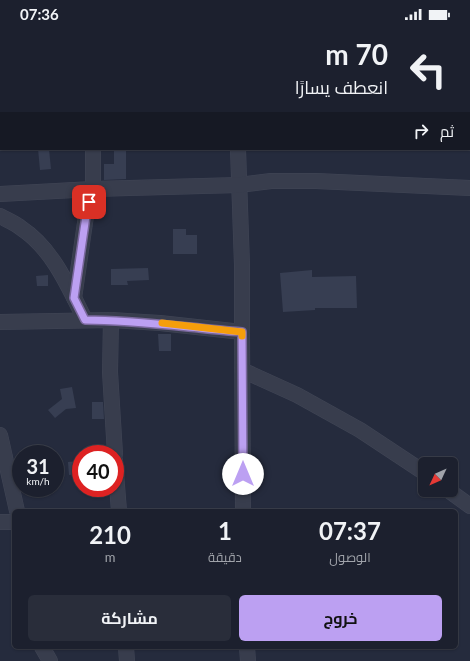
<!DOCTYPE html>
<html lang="ar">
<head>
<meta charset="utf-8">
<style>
	body { margin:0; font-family:Lato,Cairo,sans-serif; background:#292d3a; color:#f1f3f6; direction:rtl; height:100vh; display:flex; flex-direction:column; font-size:15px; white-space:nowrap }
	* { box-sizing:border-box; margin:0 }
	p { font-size:13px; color:#a0a3aa }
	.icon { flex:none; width:22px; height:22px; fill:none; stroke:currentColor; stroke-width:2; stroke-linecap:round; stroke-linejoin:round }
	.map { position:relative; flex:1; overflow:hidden; direction:ltr }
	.sheet { position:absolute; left:12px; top:481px; width:446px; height:140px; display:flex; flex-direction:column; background:#1c202e; border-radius:6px; box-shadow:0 1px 3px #0004,0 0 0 1px #3a3e4a; direction:rtl }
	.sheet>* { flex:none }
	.top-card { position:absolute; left:0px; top:0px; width:470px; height:122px; box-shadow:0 1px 3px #0004,0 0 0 1px #3a3e4a; direction:rtl; background:#1c202e; color:#f1f3f6; overflow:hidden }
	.needle { width:26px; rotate:226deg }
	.fabs { position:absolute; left:418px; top:429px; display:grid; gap:8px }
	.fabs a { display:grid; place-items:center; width:40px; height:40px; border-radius:6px; background:#1c202e; box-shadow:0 1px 3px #0004,0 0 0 1px #3a3e4a; font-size:20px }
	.speed { position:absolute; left:12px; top:417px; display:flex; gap:8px; font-size:20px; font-weight:700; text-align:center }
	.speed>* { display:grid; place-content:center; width:52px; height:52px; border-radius:50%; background:#1c202e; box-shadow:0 1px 3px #0004,0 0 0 1px #3a3e4a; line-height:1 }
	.speed small { font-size:10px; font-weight:400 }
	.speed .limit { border:6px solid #d22; background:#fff; color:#111 }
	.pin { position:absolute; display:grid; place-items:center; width:34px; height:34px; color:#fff; margin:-17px; border-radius:8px; box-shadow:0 2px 6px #0006 }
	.me { position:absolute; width:44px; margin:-22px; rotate:0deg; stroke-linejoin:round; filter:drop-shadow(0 0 3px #0008) }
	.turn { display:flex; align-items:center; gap:14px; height:84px; padding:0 16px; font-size:18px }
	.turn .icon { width:52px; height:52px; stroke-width:2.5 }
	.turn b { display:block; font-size:28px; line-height:34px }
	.then { display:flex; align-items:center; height:38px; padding:0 16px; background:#0003; gap:8px; font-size:15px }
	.eta { display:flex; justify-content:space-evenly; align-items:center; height:68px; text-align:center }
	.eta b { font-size:24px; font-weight:700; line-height:28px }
	.cta { display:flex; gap:8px; margin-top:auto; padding:8px 16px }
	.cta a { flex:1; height:46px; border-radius:6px; background:#bca0f2; color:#111; font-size:16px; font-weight:700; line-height:46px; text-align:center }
	.cta a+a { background:#292d3a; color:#f1f3f6 }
	.status { display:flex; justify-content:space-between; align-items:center; height:28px; padding:0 20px; background:#1c202e; direction:ltr }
	.status svg { height:11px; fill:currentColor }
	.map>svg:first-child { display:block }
	.building { fill:#373e52 }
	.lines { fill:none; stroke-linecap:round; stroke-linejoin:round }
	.minor-casing { stroke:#414656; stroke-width:16 }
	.minor { stroke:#383d4d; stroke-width:15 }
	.route-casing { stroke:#7a689d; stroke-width:10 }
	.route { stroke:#bca0f2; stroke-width:7 }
	.slow { stroke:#f59e0b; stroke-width:7 }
</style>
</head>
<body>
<div class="status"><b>07:36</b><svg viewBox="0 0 49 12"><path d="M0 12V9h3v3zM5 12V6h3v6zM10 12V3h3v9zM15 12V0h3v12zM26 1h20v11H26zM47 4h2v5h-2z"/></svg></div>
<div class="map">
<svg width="470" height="633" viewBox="0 0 470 633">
	<rect width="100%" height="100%" fill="#252b3d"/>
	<!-- building -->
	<g class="building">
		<path d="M38,121H49L51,141L40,142Z"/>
		<path d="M114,122H126V151L104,152V136H114Z"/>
		<path d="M173,201H186V207H197V226H173Z"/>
		<path d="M148,240L149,252L127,253L128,257H111V241Z"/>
		<path d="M312,242V249L356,248L357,280H315V282L283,284L280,245Z"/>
		<path d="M48,247V258H37L36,248Z"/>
		<path d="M158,306H171V323H159Z"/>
		<path d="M72,359L76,380L66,381L55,390L48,382L62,371L60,361Z"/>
		<path d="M92,374H103L104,391H92Z"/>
		<path d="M79,433L80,446L69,447L68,434Z"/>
	</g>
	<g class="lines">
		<defs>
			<g id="minor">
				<path d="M92,0V1"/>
				<path d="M234,0V1"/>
				<path d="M238,121L242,237V304L243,483"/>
				<path d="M0,166L93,161L239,157L271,153H316L470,160"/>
				<path d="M0,188C7,192 15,195 21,200C53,221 69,260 85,292"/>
				<path d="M74,270L86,188L93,161V121"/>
				<path d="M111,292L110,344L115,426"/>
				<path d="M0,294L111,292L160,295L242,304"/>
				<path d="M242,342L297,367L360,402L425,445"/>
				<path d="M0,407L17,483"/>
				<path d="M115,432L119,483"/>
				<path d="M448,462L470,478"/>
				<path d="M0,494H14"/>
				<path d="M42,619L50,633"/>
				<path d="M126,619L127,633"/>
				<path d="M247,619L248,633"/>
			</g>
		</defs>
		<!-- minor casing -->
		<use href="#minor" class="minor-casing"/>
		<!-- minor -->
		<use href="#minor" class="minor"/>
	</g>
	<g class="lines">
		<defs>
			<path id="route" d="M89,174L86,188L74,270L85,292C138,292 189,300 242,304L243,446"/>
		</defs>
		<!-- route casing -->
		<use href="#route" class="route-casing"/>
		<!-- route -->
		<use href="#route" class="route"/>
		<!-- slow -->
		<path class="slow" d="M162,295L242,304V308"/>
	</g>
</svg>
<div class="fabs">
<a><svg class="needle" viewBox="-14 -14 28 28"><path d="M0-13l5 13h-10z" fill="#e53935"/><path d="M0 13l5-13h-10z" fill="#a0a3aa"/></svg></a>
</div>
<div class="speed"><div>31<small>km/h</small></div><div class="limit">40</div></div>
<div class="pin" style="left:89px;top:174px;background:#d93025"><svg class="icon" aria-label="arrive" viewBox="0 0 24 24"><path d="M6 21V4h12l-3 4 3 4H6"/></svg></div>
<svg class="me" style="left:243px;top:446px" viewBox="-20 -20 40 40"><circle r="19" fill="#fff"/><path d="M0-13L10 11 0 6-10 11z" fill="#bca0f2"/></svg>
<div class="top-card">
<div class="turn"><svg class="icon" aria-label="left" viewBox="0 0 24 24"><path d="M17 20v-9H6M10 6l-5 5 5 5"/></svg><div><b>70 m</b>انعطف يسارًا</div></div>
<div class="then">ثم<svg class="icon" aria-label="right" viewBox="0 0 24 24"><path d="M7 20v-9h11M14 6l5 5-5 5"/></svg></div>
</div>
<section class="sheet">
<div class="eta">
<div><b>07:37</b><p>الوصول</p></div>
<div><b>1</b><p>دقيقة</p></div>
<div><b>210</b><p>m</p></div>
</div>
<div class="cta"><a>خروج</a><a>مشاركة</a></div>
</section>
</div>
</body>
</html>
